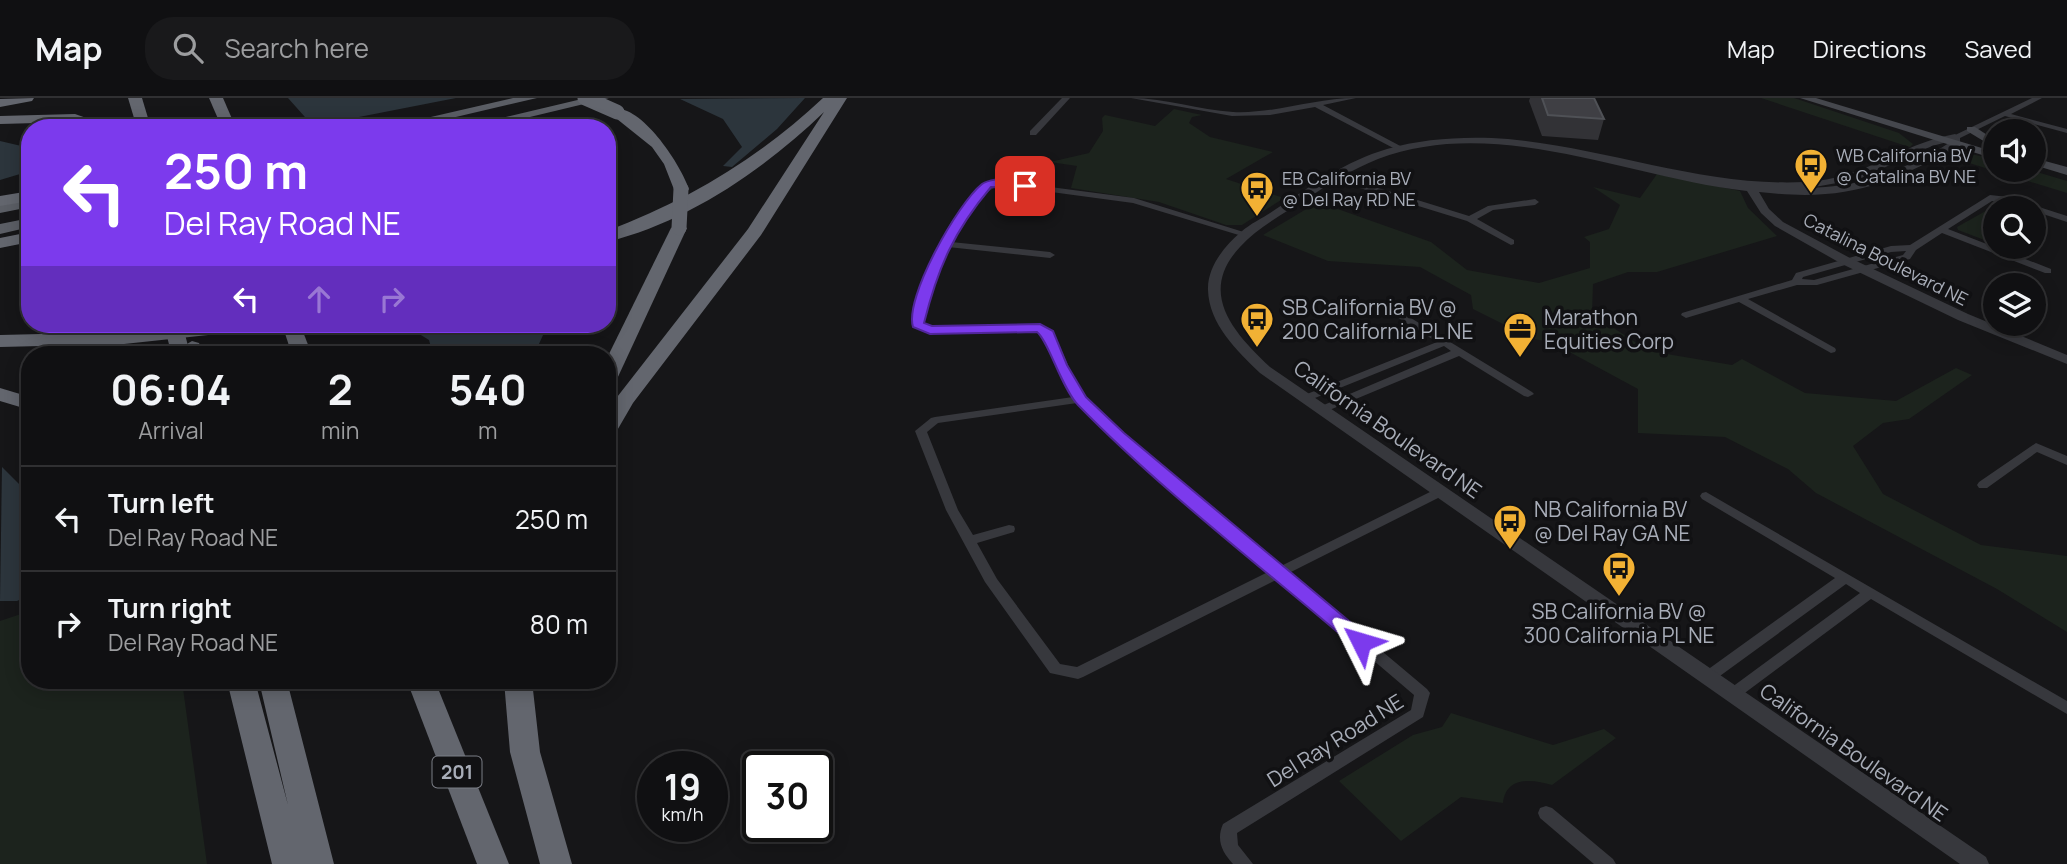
<!DOCTYPE html>
<html lang="en">
<head>
<meta charset="utf-8">
<style>
	body { margin:0; font-family:Manrope,sans-serif; background:#19191b; color:#f1f3f6; height:100vh; display:flex; flex-direction:column; font-size:26px; white-space:nowrap }
	* { box-sizing:border-box; margin:0 }
	p { font-size:23px; color:#9c9d9f }
	.icon { flex:none; width:38px; height:38px; fill:none; stroke:currentColor; stroke-width:2; stroke-linecap:round; stroke-linejoin:round }
	.map { position:relative; flex:1; overflow:hidden }
	.panel { position:absolute; left:21px; top:248px; width:595px; height:343px; display:flex; flex-direction:column; background:#101012; border-radius:28px; box-shadow:0 4px 18px #0003,0 0 0 2px #303032 }
	.panel>* { flex:none }
	.guide { position:absolute; left:21px; top:21px; width:595px; height:214px; border-radius:28px; box-shadow:0 4px 18px #0003,0 0 0 2px #303032; background:#7c3aed; color:#fff; overflow:hidden }
	.fabs { position:absolute; left:1983px; top:21px; display:grid; gap:14px }
	.fabs a { display:grid; place-items:center; width:63px; height:63px; border-radius:50%; background:#101012; box-shadow:0 4px 18px #0003,0 0 0 2px #303032; font-size:35px }
	.speed { position:absolute; left:637px; top:653px; display:flex; gap:14px; font-size:35px; font-weight:700; text-align:center }
	.speed>* { display:grid; place-content:center; width:91px; height:91px; border-radius:50%; background:#101012; box-shadow:0 4px 18px #0003,0 0 0 2px #303032; line-height:1 }
	.speed small { font-size:18px; font-weight:400 }
	.speed .limit { border:4px solid #111; border-radius:10px; background:#fff; color:#111 }
	.pin { position:absolute; display:grid; place-items:center; width:60px; height:60px; color:#fff; margin:-30px; border-radius:14px; box-shadow:0 4px 10px #0006 }
	.me { position:absolute; width:77px; margin:-38px; rotate:310deg; stroke-linejoin:round; filter:drop-shadow(0 0 5px #0008) }
	.turn { display:flex; align-items:center; gap:24px; height:147px; padding:0 28px; font-size:32px }
	.turn .icon { width:91px; height:91px; stroke-width:2.5 }
	.turn b { display:block; font-size:49px; line-height:60px }
	.lanes { display:flex; align-items:center; height:66px; padding:0 28px; background:#0003; justify-content:center; gap:35px; direction:ltr }
	.lanes .off { opacity:.35 }
	.eta { display:flex; justify-content:space-evenly; align-items:center; height:119px; text-align:center }
	.eta b { font-size:42px; font-weight:700; line-height:49px }
	ul { padding:0; list-style:none }
	li { display:flex; align-items:center; gap:21px; height:105px; padding:0 28px; border-top:2px solid #303032 }
	li div { flex:1 }
	li b { display:block; font-size:26px }
	li em { font-style:normal }
	header { display:flex; align-items:center; gap:42px; box-sizing:border-box; height:98px; padding:0 35px; background:#101012; border-bottom:2px solid #303032 }
	header strong { font-size:33px }
	nav { display:flex; gap:38px; margin-inline-start:auto; font-size:24px }
	.search { width:490px; height:63px; background:#19191b; display:flex; align-items:center; gap:18px; box-sizing:border-box; padding:0 24px; border-radius:28px; color:#9c9d9f; font-size:26px }
	.map>svg:first-child { display:block }
	.green { fill:#1c231d }
	.water { fill:#2c353c }
	.lines { fill:none; stroke-linecap:round; stroke-linejoin:round }
	.minor { fill:#37383d; fill-rule:evenodd }
	.tertiary { fill:#37383d; fill-rule:evenodd }
	.secondary { fill:#45474d; fill-rule:evenodd }
	.trunk { fill:#5b5e65; fill-rule:evenodd }
	.motorway { fill:#63666e; fill-rule:evenodd }
	.motorway-bridge-far1 { stroke:#63666e; stroke-width:15 }
	.motorway-bridge { stroke:#63666e; stroke-width:18 }
	.wall { fill:#323236 }
	.building { fill:#3f3f44; stroke:#4f5156; stroke-width:2 }
	.route { fill:#7c3aed; stroke:#51269a; stroke-width:2 }
	.labels { text-anchor:middle; dominant-baseline:central; stroke-width:7; stroke-linejoin:round; paint-order:stroke }
	.far-poi-label { font-size:18px; fill:#a8adb8; stroke:#111113; text-anchor:start }
	.far-street-label { font-size:18px; fill:#a8adb8; stroke:#111113 }
	.shield { fill:#111113; stroke:#7b7e86; stroke-width:2 }
	.shield-label { font-size:19px; font-weight:bold; fill:#a8adb8 }
	.poi-label { font-size:21px; fill:#a8adb8; stroke:#111113; text-anchor:start }
	.street-label { font-size:21px; fill:#a8adb8; stroke:#111113 }
</style>
</head>
<body>
<header>
<strong>Map</strong>
<div class="search"><svg class="icon" aria-label="search" viewBox="0 0 24 24"><circle cx="10" cy="10" r="6"/><path d="M15 15l6 6"/></svg>Search here</div>
<nav><a>Map</a><a>Directions</a><a>Saved</a></nav>
</header>
<div class="map">
<svg width="2067" height="766" viewBox="0 0 2067 766">
	<rect width="100%" height="100%" fill="#161618"/>
	<!-- green -->
	<g class="green">
		<path d="M1761,0H1794L1899,35L1913,46L1910,49L1903,47Z"/>
		<path d="M1174,11L1202,17L1192,19L1189,25L1210,39L1273,54L1226,81L1284,100L1242,127H1226L1159,104L1071,90L1077,68L1050,64L1089,55L1103,33L1102,20L1105,17L1155,28Z"/>
		<path d="M1956,53L1995,61V72H2030L2067,83V95L1943,57Z"/>
		<path d="M1657,76L1740,93L1748,110L1777,138L1657,174H1628L1593,186L1592,216L1649,253L1732,267L1742,261L1805,295L1896,303L1956,270L1972,277L1909,321L1883,325L1853,348L1883,396L1981,447L2067,458V534L1997,491L1816,395L1788,371L1725,339L1638,335V291L1551,244L1533,241L1473,211L1471,197L1420,169L1328,163L1263,137L1318,104L1431,144L1467,172L1539,185L1590,170V144L1584,139L1609,131L1620,107L1593,89L1640,100Z"/>
		<path d="M2000,105L2024,110H1995V146L1958,132L1957,129Z"/>
		<path d="M30,513V583H182L207,766H0V523Z"/>
		<path d="M1451,615L1553,647L1604,631L1616,640L1552,687C1532,681 1506,678 1503,705L1461,699L1401,743L1339,683L1413,637L1442,629Z"/>
	</g>
	<!-- water -->
	<g class="water">
		<path d="M288,0H456L313,28Z"/>
		<path d="M805,0L777,31L732,69L723,68L742,49L723,21L680,1Z"/>
		<path d="M0,43L30,50V73L0,82Z"/>
		<path d="M403,226H548L534,257H433L429,242Z"/>
		<path d="M2,369L30,397V497L17,503H0Z"/>
	</g>
	<g class="lines">
		<!-- minor -->
		<g class="minor">
			<path d="M1062,0H1070L1036,37H1030V33Z"/>
			<path d="M1131,0C1166,0 1199,12 1233,14C1275,16 1314,0 1356,0L1323,7L1406,51L1399,53L1315,9L1270,17L1232,18Z"/>
			<path d="M2032,0H2042L2011,16L2067,31V35L2005,18L1958,41L1951,39Z"/>
			<path d="M1334,78H1340L1469,118L1488,108L1535,101L1539,104L1535,107L1493,112L1477,121L1514,142V146L1511,147L1467,123L1334,82Z"/>
			<path d="M998,82L1134,100L1250,136L1248,138H1242L1133,105L999,87C975,99 963,120 951,144L1050,154L1055,157L1050,160L948,149L933,190L922,226L931,229L1043,228C1067,249 1070,285 1092,308L1281,468L1436,391H1444L1446,394L1444,397L1289,475L1427,591L1430,595L1423,619L1237,735L1238,747L1253,766H1233C1222,754 1216,742 1223,726L1411,612L1414,597L1278,481L1083,579L1078,581L1050,575L985,484L946,412L915,333L931,320L935,319L1073,299L1046,243L1036,233L930,235L912,227C925,180 947,100 998,82ZM1077,305L1115,340L1270,473L1077,569L1060,566L997,481L977,445L1014,434L1015,431L1014,428L1009,427L973,437L958,412L927,334L938,325Z"/>
			<path d="M1990,97L2008,99L2067,118V124L2034,113V110L1992,103L1948,131L2051,171V175H2045L1942,135L1916,152L1910,161L1817,187H1797L1748,201L1835,250L1836,252L1835,254L1831,255L1739,204L1686,220L1681,217L1682,215L1792,182L1796,175L1891,148L1910,147ZM1906,153L1903,157L1814,182L1802,181L1803,179L1891,154Z"/>
			<path d="M1383,203L1532,294L1534,296L1528,299L1524,298L1459,258L1327,313L1323,314L1317,311L1319,309L1451,253L1444,248L1310,302H1302L1300,300L1302,298L1437,244L1379,208L1378,206Z"/>
			<path d="M2036,345L2067,358V367L2037,354L1987,390H1979L1977,387L1979,384Z"/>
			<path d="M1706,394L2067,603V616L1871,501L1738,600L1733,602L1728,600L1725,596L1728,592L1860,495L1846,486L1713,583L1708,585L1703,583L1701,579L1703,575L1835,480L1702,401L1700,398L1702,395Z"/>
			<path d="M1546,708L1552,710L1613,761L1616,766H1594L1540,720L1538,715L1540,710Z"/>
		</g>
		<!-- tertiary -->
		<path class="tertiary" d="M1955,36L1960,39V48C1884,88 1846,104 1759,94L1769,111L1783,124L1850,160L1968,216L2067,257V266L1958,222L1842,166L1775,128L1761,115L1747,93C1629,80 1496,16 1378,61C1353,71 1330,85 1308,100C1285,115 1258,129 1240,149C1197,195 1234,235 1270,269L1986,759L1989,766H1960L1260,275C1237,253 1209,226 1208,192C1207,170 1224,148 1241,134C1251,125 1265,119 1276,111C1311,88 1346,63 1387,51C1425,40 1469,38 1508,41C1608,50 1704,89 1805,84C1866,81 1899,46 1955,36ZM1951,43C1945,49 1932,54 1924,59C1883,80 1855,88 1809,90L1859,81L1932,48Z"/>
		<!-- secondary -->
		<g class="secondary">
			<path d="M1800,0H1816L1995,54V61Z"/>
			<path d="M1967,29H1975L1995,42V50L1967,33Z"/>
			<path d="M2034,60L2067,69V77L2034,67Z"/>
		</g>
		<!-- trunk -->
		<g class="trunk">
			<path d="M513,0H537L409,30H383Z"/>
			<path d="M586,0H609L484,30H459Z"/>
			<path d="M30,101V109L0,115V107Z"/>
			<path d="M30,120V129L0,136V126Z"/>
		</g>
		<!-- motorway -->
		<g class="motorway">
			<path d="M34,0L32,3L0,9V1Z"/>
			<path d="M128,0H142L151,30H137Z"/>
			<path d="M209,0H223L236,30H222Z"/>
			<path d="M823,0H847L761,137L633,305L615,336L607,337V313L614,303L748,131L824,14C765,71 688,124 607,144V133C689,102 759,60 823,0Z"/>
			<path d="M612,11C641,5 681,67 689,91L687,94H675L664,66L652,49L612,17Z"/>
			<path d="M75,16L115,30H92L74,24L0,26V18Z"/>
			<path d="M30,93V103L0,108V98Z"/>
			<path d="M679,125L687,130L617,281L607,287V260L671,130Z"/>
			<path d="M30,134V144L0,150V140Z"/>
			<path d="M204,226H264L255,232L124,246L0,249V237L124,234Z"/>
			<path d="M282,226H300L312,257H292Z"/>
			<path d="M192,243L199,245L204,257H184L182,249Z"/>
			<path d="M0,290L30,299V312L0,303Z"/>
			<path d="M227,583H255L288,707L259,583H287L334,766H272Z"/>
			<path d="M407,583H435L509,766H477Z"/>
			<path d="M504,583H532L540,654L572,766H540L510,654Z"/>
		</g>
		<!-- motorway-bridge-far1 -->
		<g class="motorway-bridge-far1">
			<path d="M585,0L617,14"/>
			<path d="M679,130L681,91"/>
		</g>
		<!-- motorway-bridge -->
		<path class="motorway-bridge" d="M173,226L179,249"/>
	</g>
	<!-- wall -->
	<path class="wall" d="M1530,0H1594L1604,21L1598,42L1542,38L1529,3Z"/>
	<!-- building -->
	<path class="building" d="M1542,0H1594L1604,21L1548,17Z"/>
	<!-- route -->
	<path class="route" d="M998,81L1030,88L1025,91L991,89C954,133 938,169 924,225L932,228L1040,226L1053,233L1067,267L1086,299L1124,335L1368,539L1371,544L1368,549H1355C1262,469 1163,394 1078,307C1062,291 1048,242 1037,234L930,236L913,229C904,200 958,105 982,86C986,83 993,82 998,81Z"/>
	<!-- icons -->
	<defs>
		<symbol id="bus-pin" viewBox="-11 -11 22 30"><path d="M0 17L-7.5 6A9.5 9.5 0 1 1 7.5 6Z" fill="#f2b134" stroke="#111113"/><path d="M-5-6H5V4H4V6H2V4H-2V6H-4V4H-5ZM-3.5-4V0h7V-4ZM-3.5 1.2v1.5H-2V1.2ZM2 1.2v1.5H3.5V1.2Z" fill="#111"/></symbol>
		<symbol id="office-pin" viewBox="-11 -11 22 30"><path d="M0 17L-7.5 6A9.5 9.5 0 1 1 7.5 6Z" fill="#f2b134" stroke="#111113"/><path d="M-6-3h4V-5.5h4V-3h4V5H-6ZM-1-4.5V-3h2v-1.5ZM-6 0V1H6V0Z" fill="#111"/></symbol>
	</defs>
	<g fill-rule="evenodd">
		<use href="#bus-pin" x="1792" y="48" width="38" height="52"/>
		<use href="#bus-pin" x="1238" y="71" width="38" height="52"/>
		<use href="#bus-pin" x="1238" y="202" width="38" height="52"/>
		<use href="#office-pin" x="1501" y="212" width="38" height="52"/>
		<use href="#bus-pin" x="1491" y="404" width="38" height="52"/>
		<use href="#bus-pin" x="1600" y="451" width="38" height="52"/>
	</g>
	<g class="labels">
		<!-- far-poi labels -->
		<g class="far-poi-label">
			<text x="1836" y="57">WB California BV<tspan x="1836" dy="21">@ Catalina BV NE</tspan></text>
			<text x="1282" y="80">EB California BV<tspan x="1282" dy="21">@ Del Ray RD NE</tspan></text>
		</g>
		<!-- far-street labels -->
		<g class="far-street-label">
			<text transform="translate(1886 161) rotate(27)">Catalina Boulevard NE</text>
		</g>
		<!-- shield labels -->
		<rect class="shield" x="432.5" y="658.5" width="49" height="31" rx="5"/>
		<g class="shield-label">
			<text x="457" y="674">201</text>
		</g>
		<!-- poi labels -->
		<g class="poi-label">
			<text x="1282" y="209">SB California BV @<tspan x="1282" dy="24">200 California PL NE</tspan></text>
			<text x="1544" y="219">Marathon<tspan x="1544" dy="24">Equities Corp</tspan></text>
			<text x="1534" y="411">NB California BV<tspan x="1534" dy="24">@ Del Ray GA NE</tspan></text>
			<text x="1619" y="513" text-anchor="middle">SB California BV @<tspan x="1619" dy="24">300 California PL NE</tspan></text>
		</g>
		<!-- street labels -->
		<g class="street-label">
			<text transform="translate(1388 331) rotate(35)">California Boulevard NE</text>
			<text transform="translate(1335 642) rotate(-32)">Del Ray Road NE</text>
			<text transform="translate(1854 654) rotate(35)">California Boulevard NE</text>
		</g>
	</g>
</svg>
<div class="fabs">
<a><svg class="icon" aria-label="sound" viewBox="0 0 24 24"><path d="M4 9h4l5-4v14l-5-4H4zM17 9q2 3 0 6"/></svg></a>
<a><svg class="icon" aria-label="search" viewBox="0 0 24 24"><circle cx="10" cy="10" r="6"/><path d="M15 15l6 6"/></svg></a>
<a><svg class="icon" aria-label="layers" viewBox="0 0 24 24"><path d="M12 4l9 5-9 5-9-5zM3 14l9 5 9-5"/></svg></a>
</div>
<div class="speed"><div>19<small>km/h</small></div><div class="limit">30</div></div>
<div class="pin" style="left:1025px;top:88px;background:#d93025"><svg class="icon" aria-label="arrive" viewBox="0 0 24 24"><path d="M6 21V4h12l-3 4 3 4H6"/></svg></div>
<svg class="me" style="left:1361px;top:544px" viewBox="-20 -20 40 40"><path d="M0-17L14 15 0 8-14 15z" fill="#7c3aed" stroke="#fff" stroke-width="4"/></svg>
<div class="guide">
<div class="turn"><svg class="icon" aria-label="left" viewBox="0 0 24 24"><path d="M17 20v-9H6M10 6l-5 5 5 5"/></svg><div><b>250 m</b>Del Ray Road NE</div></div>
<div class="lanes"><svg class="icon" aria-label="left" viewBox="0 0 24 24"><path d="M17 20v-9H6M10 6l-5 5 5 5"/></svg><svg class="icon off" aria-label="ahead" viewBox="0 0 24 24"><path d="M12 20V5M6 11l6-6 6 6"/></svg><svg class="icon off" aria-label="right" viewBox="0 0 24 24"><path d="M7 20v-9h11M14 6l5 5-5 5"/></svg></div>
</div>
<section class="panel">
<div class="eta">
<div><b>06:04</b><p>Arrival</p></div>
<div><b>2</b><p>min</p></div>
<div><b>540</b><p>m</p></div>
</div>
<ul>
<li><svg class="icon" aria-label="left" viewBox="0 0 24 24"><path d="M17 20v-9H6M10 6l-5 5 5 5"/></svg><div><b>Turn left</b><p>Del Ray Road NE</p></div><em>250 m</em></li>
<li><svg class="icon" aria-label="right" viewBox="0 0 24 24"><path d="M7 20v-9h11M14 6l5 5-5 5"/></svg><div><b>Turn right</b><p>Del Ray Road NE</p></div><em>80 m</em></li>
</ul>
</section>
</div>
</body>
</html>
